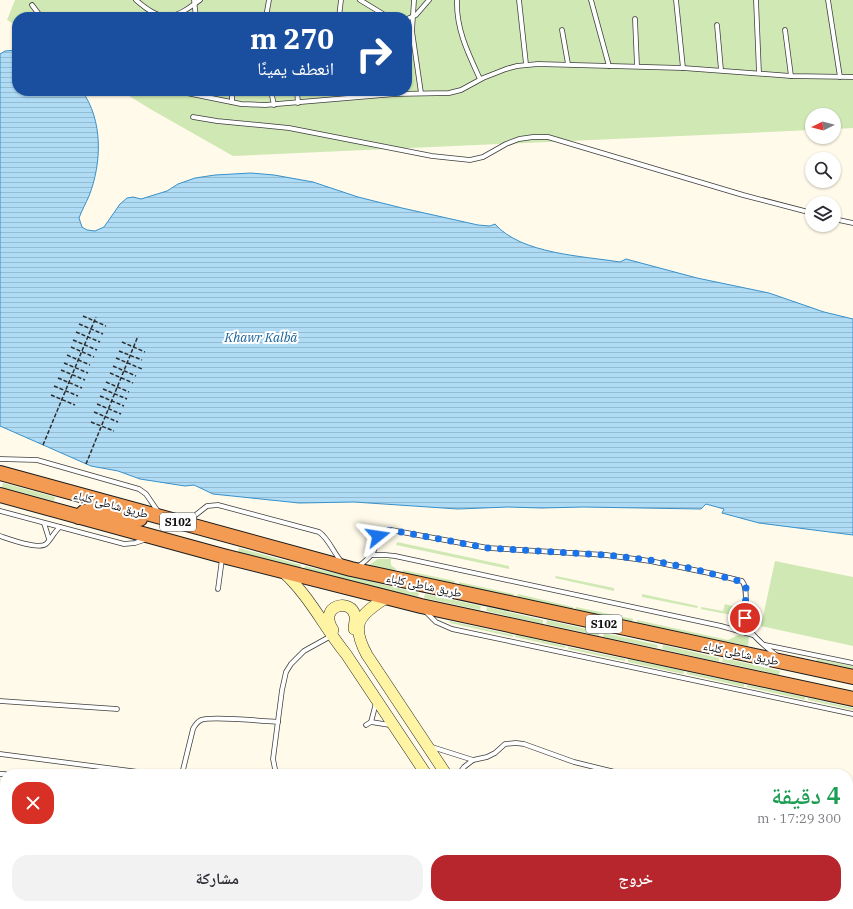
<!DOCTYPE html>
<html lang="ar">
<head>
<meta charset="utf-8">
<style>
	body { margin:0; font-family:"IBM Plex Serif","Noto Naskh Arabic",serif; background:#f2f2f3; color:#2b2b33; direction:rtl; height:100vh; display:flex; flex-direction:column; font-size:15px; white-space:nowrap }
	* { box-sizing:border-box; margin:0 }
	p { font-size:13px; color:#7c7c81 }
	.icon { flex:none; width:22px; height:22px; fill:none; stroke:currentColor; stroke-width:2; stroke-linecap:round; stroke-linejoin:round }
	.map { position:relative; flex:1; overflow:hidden; direction:ltr }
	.details { position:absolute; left:0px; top:769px; width:853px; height:140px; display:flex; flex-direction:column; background:#fff; border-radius:16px 16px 0 0; box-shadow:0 1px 3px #0004; direction:rtl }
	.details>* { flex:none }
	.hud { position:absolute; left:12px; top:12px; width:400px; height:84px; border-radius:16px; box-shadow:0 1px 3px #0004; direction:rtl; background:#1a4fa0; color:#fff; overflow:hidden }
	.needle { width:26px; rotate:264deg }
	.tools { position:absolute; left:805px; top:108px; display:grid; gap:8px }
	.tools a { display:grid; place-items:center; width:36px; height:36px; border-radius:50%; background:#fff; box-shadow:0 1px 3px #0004; font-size:20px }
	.pin { position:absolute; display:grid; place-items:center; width:34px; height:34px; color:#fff; margin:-17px; border:2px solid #fff; border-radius:50%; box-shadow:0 1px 4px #0007 }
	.me { position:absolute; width:44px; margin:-22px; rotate:75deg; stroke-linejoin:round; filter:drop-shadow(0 0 3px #0008) }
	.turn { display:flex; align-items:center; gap:14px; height:84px; padding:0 12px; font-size:18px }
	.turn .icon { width:52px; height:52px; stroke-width:2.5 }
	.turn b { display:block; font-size:28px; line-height:34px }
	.round { display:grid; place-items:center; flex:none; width:42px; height:42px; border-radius:16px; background:#f2f2f3 }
	.overview { display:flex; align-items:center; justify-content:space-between; height:68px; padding:0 12px }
	h1 { font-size:24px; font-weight:600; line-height:30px; color:#1e9e55 }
	.cta { display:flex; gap:8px; margin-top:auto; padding:8px 12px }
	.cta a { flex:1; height:46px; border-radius:16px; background:#b8262d; color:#fff; font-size:16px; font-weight:600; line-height:46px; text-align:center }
	.cta a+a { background:#f2f2f3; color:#2b2b33 }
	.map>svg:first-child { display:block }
	.green { fill:#cfe8b4 }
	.water { fill:url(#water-rules); stroke:#3791cb }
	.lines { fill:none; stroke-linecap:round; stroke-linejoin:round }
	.lane-casing { stroke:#3e3e3e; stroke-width:5.5 }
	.secondary-casing { stroke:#2d2d2d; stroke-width:12 }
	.highway-casing { stroke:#1c1c1c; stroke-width:16 }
	.path { stroke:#2d2d2d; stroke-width:1.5; stroke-dasharray:4 2; stroke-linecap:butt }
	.lane { stroke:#fff; stroke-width:4 }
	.secondary { stroke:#fef4a4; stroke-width:11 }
	.highway { stroke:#f39b53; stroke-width:14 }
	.route { stroke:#1a73e8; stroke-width:7; stroke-dasharray:0 12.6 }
	.labels { text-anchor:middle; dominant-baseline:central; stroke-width:4; stroke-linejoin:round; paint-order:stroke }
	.shield { fill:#fff; stroke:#545454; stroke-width:1 }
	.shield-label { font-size:11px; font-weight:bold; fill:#0b0b0b }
	.street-label { font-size:12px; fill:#0b0b0b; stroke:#fff }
	.water-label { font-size:13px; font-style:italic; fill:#17619a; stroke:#fff }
</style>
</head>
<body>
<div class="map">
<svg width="853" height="909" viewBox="0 0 853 909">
	<defs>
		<pattern id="water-rules" width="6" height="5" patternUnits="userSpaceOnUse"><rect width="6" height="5" fill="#afdbf5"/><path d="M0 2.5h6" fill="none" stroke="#95bbd1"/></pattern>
	</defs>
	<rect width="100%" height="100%" fill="#fffae9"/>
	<!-- green -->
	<g class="green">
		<path d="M15,0H853V128L834,129V115H812V130L233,156L152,110L121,91H407V17H17V26L7,20Z"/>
		<path d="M3,483L55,497L54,501L2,487Z"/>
		<path d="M397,542L509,566V569L396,545Z"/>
		<path d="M239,548L301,565L300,569L238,552Z"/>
		<path d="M378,559H391C390,563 391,567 396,568L395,571L369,565Z"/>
		<path d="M775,561L853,577V646L761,626Z"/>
		<path d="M305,566L419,593L418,597L304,570Z"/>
		<path d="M403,570L455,581L454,584L402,573Z"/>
		<path d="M556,576L614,588V591L555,578Z"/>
		<path d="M459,582L514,594L513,596L459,585Z"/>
		<path d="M425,594L481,606L480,610L424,598Z"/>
		<path d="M518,594L573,607V609L517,597Z"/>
		<path d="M642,594L698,606L697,608L642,597Z"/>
		<path d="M725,604L736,607L738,625L731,615L701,609V607L723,611Z"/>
		<path d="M487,607L543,620V624L486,611Z"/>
		<path d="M576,607L633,619L632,622L575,610Z"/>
		<path d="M547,620L599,632V636L546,624Z"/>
		<path d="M637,620L728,640L740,634L749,637L748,646L637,623Z"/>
		<path d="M450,621L513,635V637L450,623Z"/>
		<path d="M604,633L658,645L657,648L603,637Z"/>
		<path d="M516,635L565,646V648L515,637Z"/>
		<path d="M663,645L719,658V662L662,649Z"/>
		<path d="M568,647L625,659V661L568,649Z"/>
		<path d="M723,658L780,671L779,675L722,662Z"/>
		<path d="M628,659L684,671L683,674L628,662Z"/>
		<path d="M817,659L853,666V670L816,662Z"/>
		<path d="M687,672L744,684V687L687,674Z"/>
		<path d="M747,685L805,697V700L747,687Z"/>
		<path d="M808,698L853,708V710L808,700Z"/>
	</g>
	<!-- water -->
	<path class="water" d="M17,50V91H82C103,120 102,163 89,196C86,203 82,210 79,218L82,227L87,230L95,231L104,227L120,204L127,198L133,197L141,199L167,191L178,184L195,178L215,175L251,173L274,175L313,182L358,197L402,208L478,225L490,226L495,224C521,254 583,256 620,262L626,259L697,278L769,293L824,312L853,319V535L759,523L722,513L724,509L706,504L701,509L583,507L542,508L508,507L458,509L354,502L299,503L213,494L194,485L185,486L140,479L118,471L91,466L0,426V54L5,51Z"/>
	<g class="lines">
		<defs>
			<g id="lane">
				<path d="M136,0C163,24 173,20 200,0"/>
				<path d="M194,0L196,17"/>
				<path d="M360,0L388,17"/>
				<path d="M414,0L412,31L421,93"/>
				<path d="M457,0C456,29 468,53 480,79"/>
				<path d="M519,0L526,64"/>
				<path d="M591,0L609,66"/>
				<path d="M676,0L683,68"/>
				<path d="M756,0L759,73"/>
				<path d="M828,0L840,77"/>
				<path d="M32,5L41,17"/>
				<path d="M266,17L269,0"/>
				<path d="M339,17L341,0"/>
				<path d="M407,19L416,15L429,0"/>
				<path d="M635,19L637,66"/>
				<path d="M717,25L721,70"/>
				<path d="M562,30L568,64"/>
				<path d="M785,30L791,76"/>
				<path d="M177,91L241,104L265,105L395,94L449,93L461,90L483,78L506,69L517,66L538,64L683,68L791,76L853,77"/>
				<path d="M271,91L274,105"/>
				<path d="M297,91L298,103"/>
				<path d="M232,102V91"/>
				<path d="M193,117L217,121L289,128L432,156L470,160L483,157L506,144L519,139L533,137H548L743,195L812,213"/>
				<path d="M834,219L853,223"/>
				<path d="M0,459L37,460L139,489L146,494L159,513"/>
				<path d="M0,511L124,544L135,543L147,539"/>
				<path d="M188,521L207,506L218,505L319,532C329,539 333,552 341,561"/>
				<path d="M44,523L49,539"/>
				<path d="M0,536C9,539 38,550 46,544C50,541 54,532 60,527"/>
				<path d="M370,555H385L395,556L721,626L753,635"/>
				<path d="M358,567C363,563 368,559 372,554C380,543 372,533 391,530L488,548L606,555L650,561L709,573L742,581C750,590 742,614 748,627C753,638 768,648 777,656"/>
				<path d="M218,589L222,559"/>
				<path d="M425,611L436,622L452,629L853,714"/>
				<path d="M765,645L853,663"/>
				<path d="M0,701L117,709"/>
				<path d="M371,722L376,703"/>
				<path d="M366,725L371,722L390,725"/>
				<path d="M432,747L473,760L487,757L495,753L505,744L516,743L524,744L574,762L623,774"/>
				<path d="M0,754L154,774"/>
				<path d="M0,774H5"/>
				<path d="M182,774L193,729C195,725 197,722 201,720C210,716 265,721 278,722"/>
				<path d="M276,774L273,759L282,690L286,672L291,664L304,651L331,636"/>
				<path d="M459,774L464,767L473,760"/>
				<path d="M848,829L853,831"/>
				<path d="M0,834L5,835"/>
				<path d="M386,904L388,909"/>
			</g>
			<g id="secondary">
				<path d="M282,571C309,595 324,627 346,654L426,774"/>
				<path d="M386,598C359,615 350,624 367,655L446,774"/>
				<path d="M333,630C317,605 352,597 355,616C356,620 354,624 354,629"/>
				<path d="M513,904L516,909"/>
				<path d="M532,904L535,909"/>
				<path d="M337,909L360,904"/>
			</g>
			<g id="highway">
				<path d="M0,473L351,569L853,677"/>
				<path d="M0,495L223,556L421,606L853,699"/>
				<path d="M79,517L84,512L94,509L126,518L140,519"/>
			</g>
		</defs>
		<!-- lane casing -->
		<use href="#lane" class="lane-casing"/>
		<!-- secondary casing -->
		<use href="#secondary" class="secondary-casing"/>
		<!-- highway casing -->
		<use href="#highway" class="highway-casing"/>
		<!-- path -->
		<g class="path">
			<path d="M83,316L106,326"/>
			<path d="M79,324L103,334"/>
			<path d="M76,332L100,342"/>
			<path d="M73,340L97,350"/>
			<path d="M122,342L145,352"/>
			<path d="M71,347L94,357"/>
			<path d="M119,351L142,360"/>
			<path d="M67,355L90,365"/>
			<path d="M116,358L142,369"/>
			<path d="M64,363L88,373"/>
			<path d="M113,366L136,376"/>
			<path d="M61,370L85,380"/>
			<path d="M110,373L133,383"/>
			<path d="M58,378L82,388"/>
			<path d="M106,382L129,392"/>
			<path d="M54,386L78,396"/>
			<path d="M103,389L127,399"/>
			<path d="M51,395L75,405"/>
			<path d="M100,396L124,406"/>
			<path d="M97,404L121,414"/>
			<path d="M94,412L118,422"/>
			<path d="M91,422L114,431"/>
			<path d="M43,445L96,317"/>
			<path d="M86,464L138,336"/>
		</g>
		<!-- lane -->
		<use href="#lane" class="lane"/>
		<!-- secondary -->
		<use href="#secondary" class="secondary"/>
		<!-- highway -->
		<use href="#highway" class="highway"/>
	</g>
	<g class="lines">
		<!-- route -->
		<path class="route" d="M378,536L382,532L391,530L488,548L606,555L650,560L694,569L742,582L746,587L745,618"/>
	</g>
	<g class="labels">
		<!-- shield labels -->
		<g class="shield">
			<rect x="160" y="513" width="36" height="18" rx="3"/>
			<rect x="586" y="615" width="36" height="18" rx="3"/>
		</g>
		<g class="shield-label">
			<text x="178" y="522">S102</text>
			<text x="604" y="624">S102</text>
		</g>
		<!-- street labels -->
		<g class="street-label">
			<text transform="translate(111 504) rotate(15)">طريق شاطئ كلباء</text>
			<text transform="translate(424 585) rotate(12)">طريق شاطئ كلباء</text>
			<text transform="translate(741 653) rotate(12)">طريق شاطئ كلباء</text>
		</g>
		<!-- water labels -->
		<g class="water-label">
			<text x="261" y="337">Khawr Kalbā</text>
		</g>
	</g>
</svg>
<div class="tools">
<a><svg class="needle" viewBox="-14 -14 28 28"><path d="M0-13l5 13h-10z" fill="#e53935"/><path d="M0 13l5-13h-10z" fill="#7c7c81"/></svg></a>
<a><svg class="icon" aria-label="search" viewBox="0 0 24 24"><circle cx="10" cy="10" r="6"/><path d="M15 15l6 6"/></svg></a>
<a><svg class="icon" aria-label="layers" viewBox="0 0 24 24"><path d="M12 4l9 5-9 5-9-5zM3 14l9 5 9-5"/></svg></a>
</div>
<div class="pin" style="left:745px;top:618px;background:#d93025"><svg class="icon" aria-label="arrive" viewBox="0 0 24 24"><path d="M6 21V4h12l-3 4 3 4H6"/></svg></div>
<svg class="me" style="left:378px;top:536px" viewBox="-20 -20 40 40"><path d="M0-17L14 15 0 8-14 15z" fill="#1a73e8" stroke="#fff" stroke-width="4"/></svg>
<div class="hud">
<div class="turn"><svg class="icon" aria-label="right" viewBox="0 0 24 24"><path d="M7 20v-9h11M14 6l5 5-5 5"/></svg><div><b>270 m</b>انعطف يمينًا</div></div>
</div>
<section class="details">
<div class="overview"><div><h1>4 دقيقة</h1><p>300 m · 17:29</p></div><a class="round" style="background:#d93025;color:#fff"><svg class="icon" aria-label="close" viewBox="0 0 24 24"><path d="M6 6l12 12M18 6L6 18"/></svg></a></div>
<div class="cta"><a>خروج</a><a>مشاركة</a></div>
</section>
</div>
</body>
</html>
